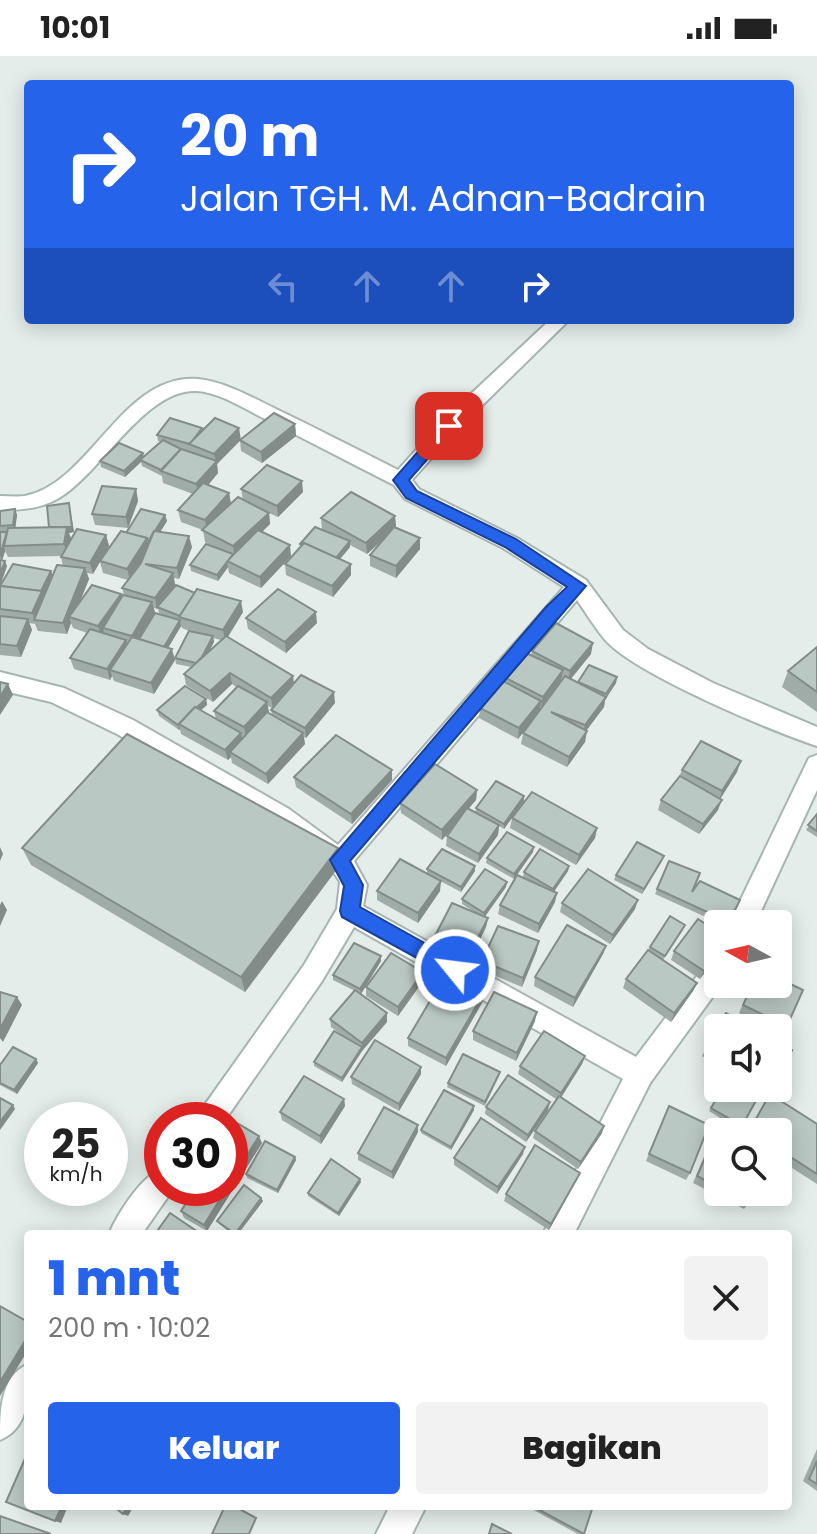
<!DOCTYPE html>
<html lang="id">
<head>
<meta charset="utf-8">
<style>
	body { margin:0; font-family:Poppins,sans-serif; background:#f2f2f2; color:#222; height:100vh; display:flex; flex-direction:column; font-size:30px; white-space:nowrap }
	* { box-sizing:border-box; margin:0 }
	p { font-size:26px; color:#767676 }
	.icon { flex:none; width:44px; height:44px; fill:none; stroke:currentColor; stroke-width:2; stroke-linecap:round; stroke-linejoin:round }
	.map { position:relative; flex:1; overflow:hidden }
	.side { position:absolute; left:24px; top:1174px; width:768px; height:280px; display:flex; flex-direction:column; background:#fff; border-radius:8px; box-shadow:0 4px 20px #0003 }
	.side>* { flex:none }
	.banner { position:absolute; left:24px; top:24px; width:770px; height:244px; border-radius:8px; box-shadow:0 4px 20px #0003; background:#2563eb; color:#fff; overflow:hidden }
	.needle { width:52px; rotate:278deg }
	.buttons { position:absolute; left:704px; top:854px; display:grid; gap:16px }
	.buttons a { display:grid; place-items:center; width:88px; height:88px; border-radius:8px; background:#fff; box-shadow:0 4px 20px #0003; font-size:40px }
	.speed { position:absolute; left:24px; top:1046px; display:flex; gap:16px; font-size:40px; font-weight:700; text-align:center }
	.speed>* { display:grid; place-content:center; width:104px; height:104px; border-radius:50%; background:#fff; box-shadow:0 4px 20px #0003; line-height:1 }
	.speed small { font-size:20px; font-weight:400 }
	.speed .limit { border:12px solid #d22; background:#fff; color:#111 }
	.pin { position:absolute; display:grid; place-items:center; width:68px; height:68px; color:#fff; margin:-34px; border-radius:16px; box-shadow:0 4px 12px #0006 }
	.me { position:absolute; width:88px; margin:-44px; rotate:299deg; stroke-linejoin:round; filter:drop-shadow(0 0 6px #0008) }
	.turn { display:flex; align-items:center; gap:28px; height:168px; padding:0 24px; font-size:36px }
	.turn .icon { width:104px; height:104px; stroke-width:2.5 }
	.turn b { display:block; font-size:56px; line-height:68px }
	.lanes { display:flex; align-items:center; height:76px; padding:0 24px; background:#0003; justify-content:center; gap:40px; direction:ltr }
	.lanes .off { opacity:.35 }
	.round { display:grid; place-items:center; flex:none; width:84px; height:84px; border-radius:8px; background:#f2f2f2 }
	.overview { display:flex; align-items:center; justify-content:space-between; height:136px; padding:0 24px }
	h1 { font-size:48px; font-weight:800; line-height:60px; color:#2563eb }
	.button { display:flex; gap:16px; margin-top:auto; padding:16px 24px }
	.button a { flex:1; height:92px; border-radius:8px; background:#2563eb; color:#fff; font-size:32px; font-weight:800; line-height:92px; text-align:center }
	.button a+a { background:#f2f2f2; color:#222 }
	.status { display:flex; justify-content:space-between; align-items:center; height:56px; padding:0 40px; background:#fff; direction:ltr }
	.status svg { height:22px; fill:currentColor }
	.map>svg:first-child { display:block }
	.lines { fill:none; stroke-linecap:round; stroke-linejoin:round }
	.minor-casing { stroke:#a7b5b2; stroke-width:4 }
	.minor { fill:#fff; fill-rule:evenodd }
	.wall { fill:#a0aca8; fill-rule:evenodd }
	.shaded-wall { fill:#828c88 }
	.building { fill:#bac8c3; stroke:#828c88; stroke-width:2 }
	.route { fill:#2563eb; stroke:#184099; stroke-width:2 }
</style>
</head>
<body>
<div class="status"><b>10:01</b><svg viewBox="0 0 49 12"><path d="M0 12V9h3v3zM5 12V6h3v6zM10 12V3h3v9zM15 12V0h3v12zM26 1h20v11H26zM47 4h2v5h-2z"/></svg></div>
<div class="map">
<svg width="817" height="1478" viewBox="0 0 817 1478">
	<rect width="100%" height="100%" fill="#e4edea"/>
	<g class="lines">
		<defs>
			<g id="minor">
				<path d="M550,264H569L456,375L412,424L419,433L517,482L586,524L623,574L648,593L713,627L817,671V690C769,674 638,619 606,585C595,572 586,557 577,544L354,805L367,829L363,850L636,1001L709,904L718,900V928H722L650,1027L574,1178H543L623,1023L354,871L322,925L225,1064H194L304,909L337,853L340,826L331,812L271,767L117,678L51,646L0,634V616L64,632L133,664L289,753L338,789L564,531L503,492L405,443L394,429C350,407 307,384 263,362C243,352 219,336 196,335C145,333 101,417 59,442C40,453 21,454 0,454V440C8,440 17,441 25,440C91,427 122,317 198,323C226,326 253,342 278,354C318,373 358,394 398,414L442,365Z"/>
				<path d="M817,699V734L755,868H729L809,702Z"/>
				<path d="M162,1112V1132H174L142,1178H109C118,1157 141,1121 162,1112Z"/>
				<path d="M28,1308C28,1337 31,1371 0,1384C0,1355 0,1321 28,1308Z"/>
				<path d="M390,1450H426L412,1478H376Z"/>
			</g>
		</defs>
		<!-- minor casing -->
		<use href="#minor" class="minor-casing"/>
		<!-- minor -->
		<use href="#minor" class="minor"/>
	</g>
	<!-- wall -->
	<g class="wall">
		<path d="M295,368L296,380L262,407L241,395L240,384L217,408L218,417L208,429L229,437L231,448L243,444L241,433L303,436L278,461L269,457L270,468L262,476L291,500L261,532L229,517L228,511L218,525L191,515L190,509L216,492L205,486L203,474L181,466L178,454L193,438L163,427L162,420L142,410L141,406L125,421L101,411L100,405L143,397L144,401L161,386L158,385L157,379L202,372L203,374L241,383Z"/>
		<path d="M136,433L138,445L128,472L95,469L92,458Z"/>
		<path d="M69,447L74,476L69,477L70,485L106,479L109,490L103,500L126,477L165,459L167,465L160,476L192,491L179,523L174,522L175,529L168,538L243,556L228,581L293,620L294,628L335,647L306,682L304,681L305,688L268,728L232,707L231,701L228,704L181,678L180,673L179,674L159,660L157,654L206,643L207,649L201,654L216,663L214,655L236,631L232,628L213,646L186,629L184,618L191,611L176,608L175,602L189,575L182,572L181,570L168,592L175,604L154,638L114,625L112,620L110,624L74,613L70,602L87,577L73,572L71,567L67,578L38,575L35,568L29,567L32,574L21,601L0,599V530L51,515L53,519L63,510L61,501L62,500L8,501L5,495L2,504L7,510L0,530V455L15,453L17,459L15,472L49,471ZM100,506L103,517L128,524L122,532L124,539L122,541L79,548L89,523L87,517L93,518ZM154,552L158,553L159,557L168,561L155,557ZM213,582L221,584L209,595L214,586ZM268,650L272,652L271,654L272,659L268,657Z"/>
		<path d="M395,460L396,471L420,493L396,522L370,510V499L385,482L367,498L350,489V491L340,503L351,519L333,541L286,519L285,508L301,491L300,488L322,473L321,462Z"/>
		<path d="M246,562L317,567L286,597L248,573Z"/>
		<path d="M817,591V656L782,631L788,615Z"/>
		<path d="M532,595L591,598L571,623L578,626L617,621L616,627L605,644L604,651L586,675L585,686L567,711L521,688L523,677L532,665L518,683L479,662L480,652L505,626L506,622L531,600ZM561,622L563,623L540,655V651H541Z"/>
		<path d="M682,714L737,716L720,743L718,754L699,778L658,754L661,744L679,721Z"/>
		<path d="M294,721L392,724L352,768L296,731Z"/>
		<path d="M477,734L476,744L468,753L475,757L476,752L524,745L504,773L499,770L498,779L478,807L446,790L447,780L455,768L442,784L401,757L400,747Z"/>
		<path d="M817,758V781L806,774Z"/>
		<path d="M512,762L597,772L595,782L576,809L510,772Z"/>
		<path d="M22,792L340,809L245,936L31,809Z"/>
		<path d="M533,796L514,823L486,807L487,802Z"/>
		<path d="M662,805L642,838L614,824L616,819Z"/>
		<path d="M669,805L693,836L740,844L728,868H721L655,838Z"/>
		<path d="M475,810V815L461,836L427,818V813Z"/>
		<path d="M569,810L568,815L554,836L555,846L538,877L498,858L500,849L523,821L524,816Z"/>
		<path d="M506,831L484,860L488,862L486,871L470,904L435,889V880L476,857L462,848V843Z"/>
		<path d="M377,835H440L418,867L377,844Z"/>
		<path d="M562,847L635,853L610,888L560,856Z"/>
		<path d="M683,874L663,904L697,927L693,935L671,966L623,932L626,923L648,894L650,891Z"/>
		<path d="M606,890L603,898L573,951L534,930L535,921Z"/>
		<path d="M537,894L522,931L481,914L482,905Z"/>
		<path d="M674,895L718,899L700,923L671,904Z"/>
		<path d="M381,905L361,938L387,966L362,995L342,1026L314,1010V1006L344,981L331,971L330,963L355,935L333,924V919Z"/>
		<path d="M423,916V925L398,960L366,940V931Z"/>
		<path d="M752,928L787,970L782,978L778,976V972H769L739,957Z"/>
		<path d="M483,945L446,1010L408,990V982Z"/>
		<path d="M726,957L718,972V1009L702,1000Z"/>
		<path d="M535,965L516,1005L473,984V975Z"/>
		<path d="M585,1000L582,1008L561,1041L602,1077L578,1113L533,1082L535,1075L556,1043L518,1018L520,1010Z"/>
		<path d="M36,1003L38,1007L17,1038L0,1029V1009Z"/>
		<path d="M421,1011V1018L399,1055L352,1028L351,1021Z"/>
		<path d="M500,1016L499,1020L485,1050L447,1031L448,1027Z"/>
		<path d="M723,1032L758,1041L739,1074L709,1055Z"/>
		<path d="M756,1032H778L774,1040Z"/>
		<path d="M770,1038L817,1068V1128L778,1103V1076H748Z"/>
		<path d="M344,1043L345,1050L321,1088L282,1064L280,1056Z"/>
		<path d="M474,1050V1054L451,1094L421,1077V1074Z"/>
		<path d="M486,1051L548,1054L526,1086L485,1058Z"/>
		<path d="M665,1058L690,1117L686,1124L646,1105Z"/>
		<path d="M418,1069V1076L393,1123L358,1104V1097Z"/>
		<path d="M713,1084L718,1086V1136H753L749,1147L744,1153L693,1127L708,1091Z"/>
		<path d="M262,1087L207,1175L184,1162L181,1155Z"/>
		<path d="M523,1098L497,1138L454,1109V1102Z"/>
		<path d="M295,1101L296,1104L278,1137L247,1122L246,1118Z"/>
		<path d="M577,1123L549,1174L504,1145L506,1138Z"/>
		<path d="M361,1126L339,1160L308,1140V1137Z"/>
		<path d="M261,1142L263,1145L238,1178H232L219,1168L217,1165Z"/>
		<path d="M817,1393V1435L803,1425Z"/>
		<path d="M526,1450H593L584,1478H578Z"/>
	</g>
	<!-- shaded-wall -->
	<g class="shaded-wall">
		<path d="M295,368L296,380L262,407L261,396Z"/>
		<path d="M239,372L241,384L217,408L218,417L199,440L196,428L216,406L214,398Z"/>
		<path d="M143,397L144,403L125,421L124,415Z"/>
		<path d="M302,425L303,436L278,461L277,450Z"/>
		<path d="M136,433L138,445L128,472L126,461Z"/>
		<path d="M229,437L231,448L207,476L205,464Z"/>
		<path d="M69,447L74,476L69,477L71,482L68,500L64,488L49,475Z"/>
		<path d="M15,453L17,459L15,475L13,469Z"/>
		<path d="M269,457L270,468L235,502L233,490Z"/>
		<path d="M165,459L167,465L151,491L149,485Z"/>
		<path d="M395,460L396,472L367,498L366,487Z"/>
		<path d="M7,476L4,490L5,495L2,505L0,499Z"/>
		<path d="M106,479L109,490L93,518L90,507Z"/>
		<path d="M189,480L192,491L179,523L177,512Z"/>
		<path d="M147,482L150,494L130,524L127,513Z"/>
		<path d="M420,482V493L396,522V510Z"/>
		<path d="M350,485V491L336,508V502Z"/>
		<path d="M290,489L291,500L261,532L260,521Z"/>
		<path d="M5,505L7,510L0,530V518Z"/>
		<path d="M227,506L228,511L218,525L217,519Z"/>
		<path d="M351,508V519L333,541L332,530Z"/>
		<path d="M85,512L89,523L73,563L69,561L71,567L67,578L63,567Z"/>
		<path d="M51,515L53,521L35,564L32,557L40,537Z"/>
		<path d="M173,517L175,529L159,552L157,551V554L155,542Z"/>
		<path d="M121,538L124,549L103,572L104,577L101,581L98,570Z"/>
		<path d="M241,545L243,556L225,585L223,574Z"/>
		<path d="M152,546L155,557L135,591L132,580Z"/>
		<path d="M316,556L317,567L286,597L285,586Z"/>
		<path d="M28,563L32,574L21,601L17,590Z"/>
		<path d="M180,565L181,570L165,597L163,592Z"/>
		<path d="M213,580L214,586L200,614L199,608Z"/>
		<path d="M126,584L129,595L110,614L112,620L110,624L107,613Z"/>
		<path d="M593,587L591,598L568,626L570,615Z"/>
		<path d="M172,593L175,604L154,638L151,627Z"/>
		<path d="M563,614L561,625L541,651L543,641Z"/>
		<path d="M230,617L232,628L213,646L210,635Z"/>
		<path d="M293,620L294,631L273,653L271,642Z"/>
		<path d="M617,621L616,627L605,644L604,651L583,679L585,669L606,641Z"/>
		<path d="M8,628L13,639L0,659V641Z"/>
		<path d="M334,636L335,647L306,682L305,672Z"/>
		<path d="M206,643L207,649L183,670L179,668L180,673L179,674L178,669Z"/>
		<path d="M541,645L540,655L518,683L519,672Z"/>
		<path d="M267,646L269,656L246,682L244,671Z"/>
		<path d="M587,675L585,686L567,711L569,701Z"/>
		<path d="M241,677L243,687L230,696L231,701L228,704L225,694Z"/>
		<path d="M303,677L305,688L268,728L266,718Z"/>
		<path d="M741,705L737,716L719,745L722,735Z"/>
		<path d="M392,714V724L352,768L351,758Z"/>
		<path d="M477,734L476,744L442,784V774Z"/>
		<path d="M524,740V745L504,773V768Z"/>
		<path d="M722,744L718,754L699,778L703,768Z"/>
		<path d="M499,769L498,779L478,807L479,798Z"/>
		<path d="M597,772L595,782L576,809L579,799Z"/>
		<path d="M0,791L3,798L0,805Z"/>
		<path d="M534,791L533,796L514,823V818Z"/>
		<path d="M338,792L340,809L245,936L241,921Z"/>
		<path d="M664,800L662,805L642,838L644,833Z"/>
		<path d="M475,810V815L461,836V831Z"/>
		<path d="M569,810L568,815L552,838L553,833Z"/>
		<path d="M441,825L440,835L418,867V857Z"/>
		<path d="M507,826L506,831L484,862V857Z"/>
		<path d="M557,837L555,846L538,877L539,868Z"/>
		<path d="M638,844L635,853L610,888L613,879Z"/>
		<path d="M2,845L7,854L0,870V849Z"/>
		<path d="M488,862L486,871L470,904L471,895Z"/>
		<path d="M539,885L537,894L522,931L523,922Z"/>
		<path d="M606,890L603,898L573,951L575,942Z"/>
		<path d="M718,895V899L700,923L704,915Z"/>
		<path d="M381,900V905L361,938L360,933Z"/>
		<path d="M423,916V925L398,960V951Z"/>
		<path d="M697,927L693,935L671,966L674,957Z"/>
		<path d="M484,937L483,945L446,1010V1002Z"/>
		<path d="M17,941L22,949L3,986L0,982V973Z"/>
		<path d="M537,956L535,965L516,1005L517,997Z"/>
		<path d="M387,957V966L362,995L342,1026V1022L362,991V987Z"/>
		<path d="M585,1000L582,1008L559,1045L561,1037Z"/>
		<path d="M36,1003L38,1007L17,1038L14,1034Z"/>
		<path d="M421,1011V1018L399,1055V1048Z"/>
		<path d="M344,1043L345,1050L321,1088L320,1080Z"/>
		<path d="M550,1046L548,1054L526,1086L528,1079Z"/>
		<path d="M13,1049L15,1053L0,1074V1066Z"/>
		<path d="M474,1050V1054L451,1094V1091Z"/>
		<path d="M418,1069V1076L393,1123L392,1116Z"/>
		<path d="M604,1070L602,1077L578,1113L581,1106Z"/>
		<path d="M259,1080L262,1087L207,1175L204,1169L227,1132H230V1127Z"/>
		<path d="M525,1091L523,1098L497,1138L498,1131Z"/>
		<path d="M295,1101L296,1104L278,1137L277,1134Z"/>
		<path d="M580,1117L577,1123L549,1174L551,1168Z"/>
		<path d="M360,1123L361,1126L339,1160L338,1157Z"/>
		<path d="M261,1142L263,1145L238,1178H235Z"/>
		<path d="M28,1280V1294L0,1340V1326Z"/>
		<path d="M62,1450H68L61,1467L55,1465Z"/>
		<path d="M128,1450H134L128,1460L123,1458Z"/>
	</g>
	<!-- building -->
	<g class="building">
		<path d="M274,357L295,368L261,396L240,384Z"/>
		<path d="M170,362L202,372L190,388L157,379Z"/>
		<path d="M215,362L239,372L214,398L189,388Z"/>
		<path d="M163,384L181,393L161,414L140,404Z"/>
		<path d="M119,387L143,397L124,415L100,405Z"/>
		<path d="M181,393L217,405L196,428L161,415Z"/>
		<path d="M267,409L302,425L277,450L241,433Z"/>
		<path d="M203,427L229,437L205,464L178,454Z"/>
		<path d="M102,430L136,433L126,461L92,458Z"/>
		<path d="M351,436L395,460L366,487L321,462Z"/>
		<path d="M238,441L269,457L233,490L202,474Z"/>
		<path d="M69,447L72,471H49L47,450Z"/>
		<path d="M15,453L13,469L0,470V455Z"/>
		<path d="M141,453L165,459L155,475H154L149,485L147,482L126,477Z"/>
		<path d="M67,471L64,488L4,490L8,472Z"/>
		<path d="M315,471L350,485L336,502L304,487L302,489L300,488Z"/>
		<path d="M394,471L420,482L396,510L370,499Z"/>
		<path d="M77,473L106,479L90,507L61,501Z"/>
		<path d="M258,474L290,489L260,521L227,505Z"/>
		<path d="M121,475L147,482L127,513L100,505Z"/>
		<path d="M154,475L189,480L177,512L145,508L173,517L155,542L122,532L141,507Z"/>
		<path d="M0,476H7L0,499Z"/>
		<path d="M304,487L351,508L332,530L285,508Z"/>
		<path d="M206,488L233,498L217,519L190,509Z"/>
		<path d="M0,504L5,505L0,518Z"/>
		<path d="M13,508L51,515L41,535L0,530Z"/>
		<path d="M57,509L85,512L63,567L34,564Z"/>
		<path d="M92,529L121,538L98,570L69,561Z"/>
		<path d="M176,529L195,537L180,560L157,551Z"/>
		<path d="M0,530L42,535L32,557L0,553Z"/>
		<path d="M197,533L241,545L223,574L179,561Z"/>
		<path d="M278,533L316,556L285,586L246,562Z"/>
		<path d="M123,539L152,546L132,580L103,572Z"/>
		<path d="M155,557L180,564L164,591L139,583Z"/>
		<path d="M0,560L28,563L17,590L0,588Z"/>
		<path d="M556,567L593,587L570,615L532,595Z"/>
		<path d="M90,573L126,584L107,613L70,602Z"/>
		<path d="M189,575L213,580L202,601L196,607L175,602Z"/>
		<path d="M226,580L293,620L271,642L230,617L210,635L184,618Z"/>
		<path d="M132,581L172,593L151,627L110,614Z"/>
		<path d="M817,591V636L788,615Z"/>
		<path d="M526,597L563,614L543,641L506,622Z"/>
		<path d="M589,609L617,621L606,638L578,626Z"/>
		<path d="M301,619L334,636L305,672L271,654Z"/>
		<path d="M565,620L606,641L585,669L551,656L587,675L569,701L523,677Z"/>
		<path d="M503,625L541,645L519,672L480,652Z"/>
		<path d="M0,626L8,628L0,641Z"/>
		<path d="M185,630L206,643L196,652L195,651L178,669L157,654Z"/>
		<path d="M238,630L267,646L244,671L214,655Z"/>
		<path d="M195,651L241,677L225,694L179,668Z"/>
		<path d="M267,656L303,677L266,718L230,696Z"/>
		<path d="M127,678L338,792L241,921L22,792Z"/>
		<path d="M336,679L392,714L351,758L294,721Z"/>
		<path d="M701,685L741,705L722,735L682,714Z"/>
		<path d="M435,708L477,734L442,774L400,747Z"/>
		<path d="M680,720L722,744L703,768L661,744Z"/>
		<path d="M496,725L524,740L504,768L476,752Z"/>
		<path d="M532,736L597,772L579,799L512,762Z"/>
		<path d="M467,752L499,769L479,798L447,780Z"/>
		<path d="M817,758V775L808,769Z"/>
		<path d="M507,776L534,791L514,818L487,802Z"/>
		<path d="M637,786L664,800L644,833L616,819Z"/>
		<path d="M442,793L475,810L461,831L427,813Z"/>
		<path d="M540,793L569,810L553,833L524,816Z"/>
		<path d="M400,803L441,825L418,857L377,835Z"/>
		<path d="M669,805L700,817L692,836L700,825L740,844L729,866L657,833Z"/>
		<path d="M485,813L507,826L484,857L462,843Z"/>
		<path d="M588,813L638,844L613,879L562,847Z"/>
		<path d="M517,819L557,837L539,868L500,849Z"/>
		<path d="M452,847L488,862L471,895L435,880Z"/>
		<path d="M670,860L685,869L665,900L650,891Z"/>
		<path d="M698,863L718,876V895L704,915L674,895Z"/>
		<path d="M567,869L606,890L575,942L535,921Z"/>
		<path d="M498,870L539,885L523,922L482,905Z"/>
		<path d="M354,887L381,900L360,933L333,919Z"/>
		<path d="M648,894L697,927L674,957L626,923Z"/>
		<path d="M391,897L423,916L398,951L366,931Z"/>
		<path d="M446,918L484,937L446,1002L408,982Z"/>
		<path d="M778,922L803,934L787,970L743,949L753,928H778Z"/>
		<path d="M355,934L387,957L362,987L330,963Z"/>
		<path d="M0,936L17,941L0,973Z"/>
		<path d="M494,936L537,956L517,997L473,975Z"/>
		<path d="M726,957L753,972H718V999L706,992Z"/>
		<path d="M334,975L362,991L342,1022L314,1006Z"/>
		<path d="M544,975L585,1000L561,1037L520,1010Z"/>
		<path d="M375,984L421,1011L399,1048L351,1021Z"/>
		<path d="M778,987L792,994L777,1036L768,1032H778Z"/>
		<path d="M13,991L36,1003L14,1034L0,1027V1009Z"/>
		<path d="M463,998L500,1016L485,1046L448,1027Z"/>
		<path d="M508,1019L550,1046L528,1079L486,1051Z"/>
		<path d="M304,1020L344,1043L320,1080L280,1056Z"/>
		<path d="M723,1032H742L758,1041L742,1070L711,1052Z"/>
		<path d="M444,1034L474,1050L451,1091L421,1074Z"/>
		<path d="M770,1038L817,1068V1118L778,1093V1076H751L749,1075Z"/>
		<path d="M559,1040L604,1070L581,1106L535,1075Z"/>
		<path d="M0,1042L13,1049L0,1066Z"/>
		<path d="M669,1050L709,1069L690,1117L649,1098Z"/>
		<path d="M384,1051L418,1069L392,1116L358,1097Z"/>
		<path d="M481,1062L525,1091L498,1131L454,1102Z"/>
		<path d="M237,1067L259,1080L230,1127V1078Z"/>
		<path d="M713,1084L718,1086V1131L697,1120Z"/>
		<path d="M265,1085L295,1101L277,1134L246,1118Z"/>
		<path d="M535,1089L580,1117L551,1168L506,1138Z"/>
		<path d="M331,1103L360,1123L338,1157L308,1137Z"/>
		<path d="M244,1129L261,1142L235,1178L217,1165Z"/>
		<path d="M196,1132H227L204,1169L181,1155Z"/>
		<path d="M728,1136H753L749,1147Z"/>
		<path d="M170,1157L201,1178H155Z"/>
		<path d="M0,1250L28,1266V1280L0,1326Z"/>
		<path d="M27,1398L28,1450H62L55,1465L6,1446Z"/>
		<path d="M817,1405V1428L809,1423Z"/>
		<path d="M113,1450H128L123,1458Z"/>
		<path d="M225,1450H234L256,1462L249,1478H212Z"/>
		<path d="M532,1450H593L584,1478Z"/>
		<path d="M0,1460L51,1478H0Z"/>
		<path d="M492,1468L512,1478H489Z"/>
	</g>
	<!-- route -->
	<path class="route" d="M449,365L456,370L454,373L409,424L417,435L516,483L586,530L350,805L363,829L360,851L462,908L465,914L462,921L455,923L342,861L340,855L344,830L330,804L546,551L567,531L505,491L406,442L393,424L444,366Z"/>
</svg>
<div class="buttons">
<a><svg class="needle" viewBox="-14 -14 28 28"><path d="M0-13l5 13h-10z" fill="#e53935"/><path d="M0 13l5-13h-10z" fill="#767676"/></svg></a>
<a><svg class="icon" aria-label="sound" viewBox="0 0 24 24"><path d="M4 9h4l5-4v14l-5-4H4zM17 9q2 3 0 6"/></svg></a>
<a><svg class="icon" aria-label="search" viewBox="0 0 24 24"><circle cx="10" cy="10" r="6"/><path d="M15 15l6 6"/></svg></a>
</div>
<div class="speed"><div>25<small>km/h</small></div><div class="limit">30</div></div>
<div class="pin" style="left:449px;top:370px;background:#d93025"><svg class="icon" aria-label="arrive" viewBox="0 0 24 24"><path d="M6 21V4h12l-3 4 3 4H6"/></svg></div>
<svg class="me" style="left:455px;top:914px" viewBox="-20 -20 40 40"><circle r="17" fill="#2563eb" stroke="#fff" stroke-width="3"/><path d="M0-11L8 9 0 5-8 9z" fill="#fff"/></svg>
<div class="banner">
<div class="turn"><svg class="icon" aria-label="right" viewBox="0 0 24 24"><path d="M7 20v-9h11M14 6l5 5-5 5"/></svg><div><b>20 m</b>Jalan TGH. M. Adnan-Badrain</div></div>
<div class="lanes"><svg class="icon off" aria-label="left" viewBox="0 0 24 24"><path d="M17 20v-9H6M10 6l-5 5 5 5"/></svg><svg class="icon off" aria-label="ahead" viewBox="0 0 24 24"><path d="M12 20V5M6 11l6-6 6 6"/></svg><svg class="icon off" aria-label="ahead" viewBox="0 0 24 24"><path d="M12 20V5M6 11l6-6 6 6"/></svg><svg class="icon" aria-label="right" viewBox="0 0 24 24"><path d="M7 20v-9h11M14 6l5 5-5 5"/></svg></div>
</div>
<section class="side">
<div class="overview"><div><h1>1 mnt</h1><p>200 m · 10:02</p></div><a class="round"><svg class="icon" aria-label="close" viewBox="0 0 24 24"><path d="M6 6l12 12M18 6L6 18"/></svg></a></div>
<div class="button"><a>Keluar</a><a>Bagikan</a></div>
</section>
</div>
</body>
</html>
